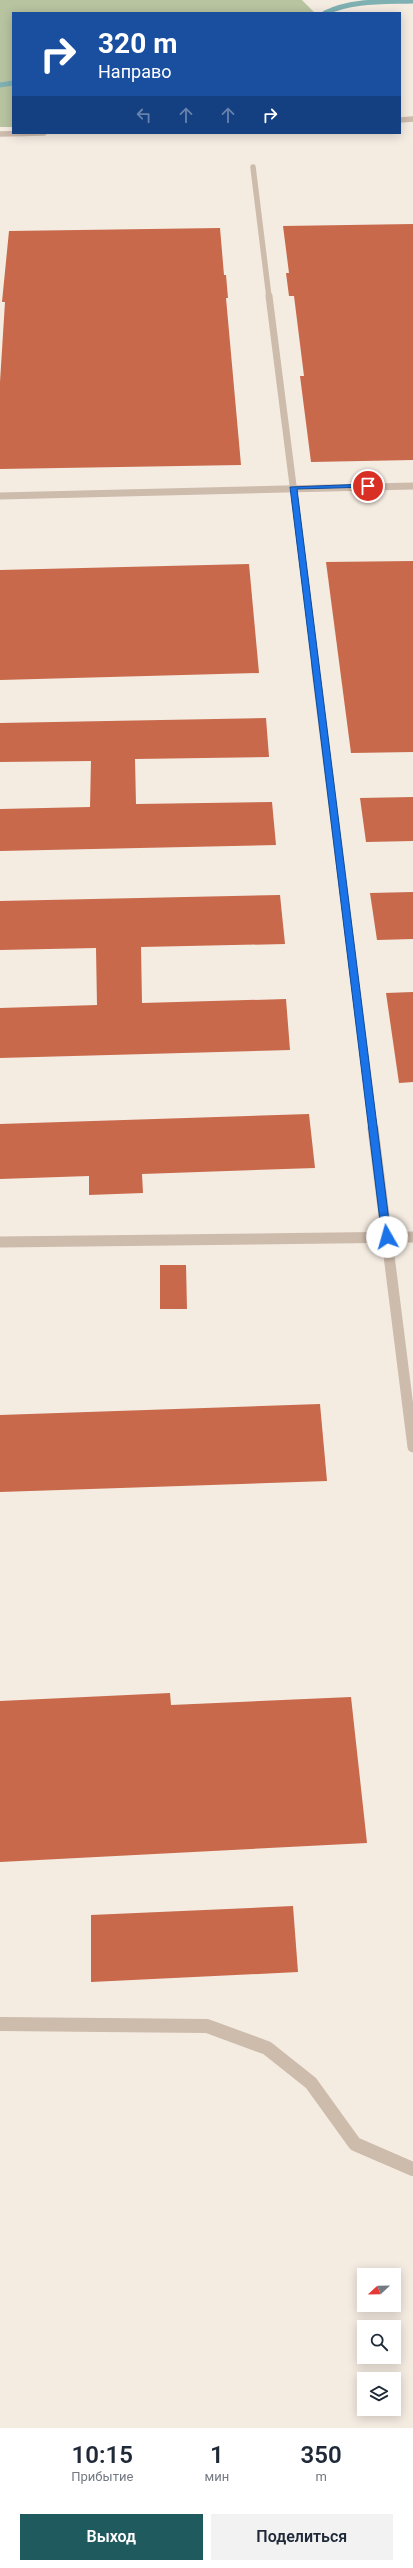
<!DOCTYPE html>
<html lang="ru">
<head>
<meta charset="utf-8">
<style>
	body { margin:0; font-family:Roboto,sans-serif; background:#f2f2f3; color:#1f2937; height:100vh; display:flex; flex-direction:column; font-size:15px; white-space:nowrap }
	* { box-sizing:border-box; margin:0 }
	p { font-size:13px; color:#747a83 }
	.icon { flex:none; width:22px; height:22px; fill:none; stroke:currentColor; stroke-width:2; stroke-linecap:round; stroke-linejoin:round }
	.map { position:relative; height:2428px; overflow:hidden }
	.panel { display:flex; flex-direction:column; background:#fff; flex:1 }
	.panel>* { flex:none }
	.hud { position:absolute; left:12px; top:12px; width:389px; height:122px; border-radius:0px; box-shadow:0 2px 10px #0003; background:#1a4fa0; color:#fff; overflow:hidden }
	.needle { width:26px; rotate:248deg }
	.tools { position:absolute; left:357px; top:2268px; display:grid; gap:8px }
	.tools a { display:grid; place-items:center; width:44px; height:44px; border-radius:0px; background:#fff; box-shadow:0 2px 10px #0003; font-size:20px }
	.pin { position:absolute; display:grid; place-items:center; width:34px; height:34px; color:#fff; margin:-17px; border:2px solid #fff; border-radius:50%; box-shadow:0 1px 4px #0007 }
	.me { position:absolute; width:44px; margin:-22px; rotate:353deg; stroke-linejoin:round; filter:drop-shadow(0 0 3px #0008) }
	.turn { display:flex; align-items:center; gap:14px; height:84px; padding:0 20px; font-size:18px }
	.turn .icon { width:52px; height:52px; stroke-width:2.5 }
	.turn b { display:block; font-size:28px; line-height:34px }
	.lanes { display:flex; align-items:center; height:38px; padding:0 20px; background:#0003; justify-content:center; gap:20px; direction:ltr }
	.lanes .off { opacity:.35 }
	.eta { display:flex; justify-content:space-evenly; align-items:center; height:68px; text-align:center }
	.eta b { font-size:24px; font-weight:600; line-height:28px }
	.primary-button { display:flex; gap:8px; margin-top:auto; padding:8px 20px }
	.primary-button a { flex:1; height:46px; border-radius:0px; background:#1f5a5e; color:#fff; font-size:16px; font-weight:600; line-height:46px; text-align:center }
	.primary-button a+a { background:#f2f2f3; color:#1f2937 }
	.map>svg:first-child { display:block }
	.green { fill:#b8c4a0 }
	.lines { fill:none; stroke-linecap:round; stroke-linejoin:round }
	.stream { stroke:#7fb0b2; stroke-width:5 }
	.building { fill:#c8694b }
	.minor-far4 { stroke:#cdbbac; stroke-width:5.5 }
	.minor-far3 { stroke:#cdbbac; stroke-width:7 }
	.minor-far2 { stroke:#cdbbac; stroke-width:8 }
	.minor-far1 { stroke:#cdbbac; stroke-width:11 }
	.minor { stroke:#cdbbac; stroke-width:14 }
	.route { fill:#1a73e8; stroke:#114b97 }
</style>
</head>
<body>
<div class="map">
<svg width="413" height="2428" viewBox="0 0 413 2428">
	<rect width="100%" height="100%" fill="#f4ebe1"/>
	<!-- green -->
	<path class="green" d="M0,0H302L315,13H13V127H0Z"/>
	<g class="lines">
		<!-- stream -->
		<g class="stream">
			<path d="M325,13C352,0 383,2 413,1"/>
			<path d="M0,85L13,83"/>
		</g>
	</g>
	<!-- building -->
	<g class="building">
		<path d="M413,224V460L311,462L300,376H304L294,296H289L286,273H289L283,226Z"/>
		<path d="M220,228L224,275H226L228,298H226L241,465L0,469V382L5,302H2L9,231Z"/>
		<path d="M413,561V752L351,753L326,562Z"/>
		<path d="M249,564L259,673L0,680V570Z"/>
		<path d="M266,718L269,757L135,759L136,804L272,802L276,845L0,851V809L90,807L91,761L0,762V723Z"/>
		<path d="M413,797V841L366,842L360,798Z"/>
		<path d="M413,892V939L377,940L370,893Z"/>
		<path d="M280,895L285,944L141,947L142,1003L286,999L290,1050L0,1058V1008L97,1005L96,948L0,950V901Z"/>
		<path d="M413,992V1082L399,1083L386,993Z"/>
		<path d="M309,1114L315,1168L142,1174L143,1193L89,1195V1176L0,1179V1124Z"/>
		<path d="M160,1265H186L187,1309H160Z"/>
		<path d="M320,1404L327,1481L0,1492V1415Z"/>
		<path d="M170,1693L171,1705L351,1697L367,1843L0,1862V1701Z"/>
		<path d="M293,1906L298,1972L91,1982V1915Z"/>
	</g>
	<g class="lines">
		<!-- minor-far4 -->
		<g class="minor-far4">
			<path d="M400,120L413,119"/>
			<path d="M0,134L44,133"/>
			<path d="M253,167L269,297"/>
		</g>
		<!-- minor-far3 -->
		<g class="minor-far3">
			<path d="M269,296L316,667"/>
			<path d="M0,496L413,486"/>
		</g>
		<!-- minor-far2 -->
		<path class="minor-far2" d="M315,666L373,1129"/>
		<!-- minor-far1 -->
		<g class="minor-far1">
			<path d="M373,1128L413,1447"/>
			<path d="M0,1242L413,1237"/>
		</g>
		<!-- minor -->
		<path class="minor" d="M0,2024L207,2026L267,2048L311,2083L355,2144L413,2169"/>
	</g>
	<!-- route -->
	<path class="route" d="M368,484L370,487L297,489L391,1237L387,1241L382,1237L290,487Z"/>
</svg>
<div class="tools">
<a><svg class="needle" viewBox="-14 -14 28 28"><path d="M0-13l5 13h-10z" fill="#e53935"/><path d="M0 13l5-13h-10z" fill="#747a83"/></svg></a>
<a><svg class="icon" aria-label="search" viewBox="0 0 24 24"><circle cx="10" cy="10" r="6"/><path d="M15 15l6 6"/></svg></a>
<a><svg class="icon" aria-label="layers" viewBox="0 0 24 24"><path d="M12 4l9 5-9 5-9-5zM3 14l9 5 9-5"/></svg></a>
</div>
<div class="pin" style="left:368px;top:486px;background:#d93025"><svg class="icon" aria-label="arrive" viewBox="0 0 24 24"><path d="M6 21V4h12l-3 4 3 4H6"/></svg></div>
<svg class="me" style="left:387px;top:1237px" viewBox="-20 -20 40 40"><circle r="19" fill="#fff"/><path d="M0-13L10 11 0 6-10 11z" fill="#1a73e8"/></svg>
<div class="hud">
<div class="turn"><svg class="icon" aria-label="right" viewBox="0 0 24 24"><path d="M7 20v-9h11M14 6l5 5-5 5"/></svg><div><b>320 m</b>Направо</div></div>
<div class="lanes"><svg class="icon off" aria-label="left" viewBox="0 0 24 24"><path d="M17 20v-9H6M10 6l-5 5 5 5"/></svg><svg class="icon off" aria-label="ahead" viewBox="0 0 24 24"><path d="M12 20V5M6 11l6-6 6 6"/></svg><svg class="icon off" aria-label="ahead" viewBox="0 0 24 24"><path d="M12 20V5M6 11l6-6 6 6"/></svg><svg class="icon" aria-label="right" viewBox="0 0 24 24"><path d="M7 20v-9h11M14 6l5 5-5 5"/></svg></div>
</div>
</div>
<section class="panel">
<div class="eta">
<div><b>10:15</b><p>Прибытие</p></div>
<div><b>1</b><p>мин</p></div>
<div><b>350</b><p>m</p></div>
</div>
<div class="primary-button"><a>Выход</a><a>Поделиться</a></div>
</section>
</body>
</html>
